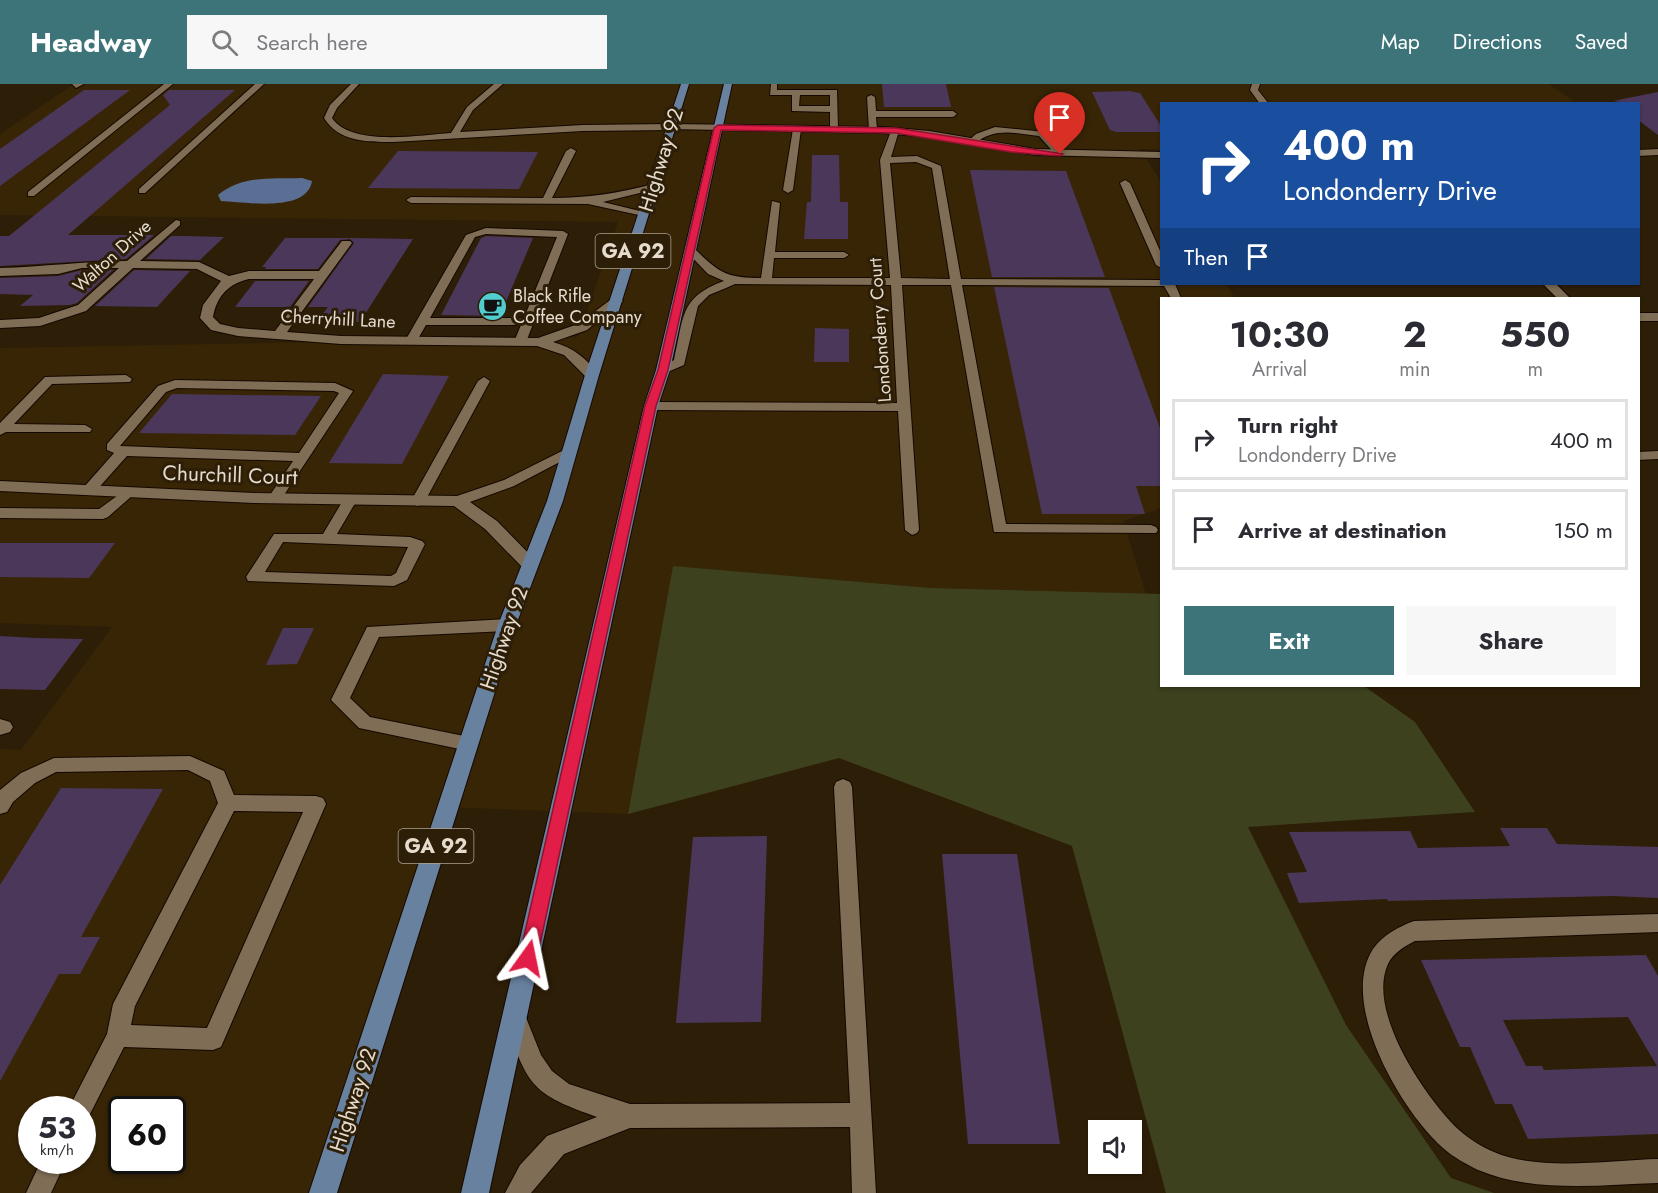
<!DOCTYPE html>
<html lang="en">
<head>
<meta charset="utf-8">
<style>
	body { margin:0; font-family:Jost,sans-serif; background:#f7f7f7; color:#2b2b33; height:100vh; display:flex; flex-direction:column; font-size:22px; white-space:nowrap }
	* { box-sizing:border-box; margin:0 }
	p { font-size:20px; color:#7c7c81 }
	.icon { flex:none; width:33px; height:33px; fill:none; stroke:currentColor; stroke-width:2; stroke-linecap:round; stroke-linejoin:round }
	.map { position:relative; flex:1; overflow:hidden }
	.details { position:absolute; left:1160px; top:213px; width:480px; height:390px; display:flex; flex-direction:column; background:#fff; border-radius:0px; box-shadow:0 2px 4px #0004 }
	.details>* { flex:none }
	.top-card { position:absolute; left:1160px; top:18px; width:480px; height:183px; border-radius:0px; box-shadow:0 2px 4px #0004; background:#1a4fa0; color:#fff; overflow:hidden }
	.buttons { position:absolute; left:1088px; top:1036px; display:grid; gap:12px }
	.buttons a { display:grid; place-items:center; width:54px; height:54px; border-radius:0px; background:#fff; box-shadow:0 2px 4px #0004; font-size:30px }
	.speed { position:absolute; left:18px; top:1012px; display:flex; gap:12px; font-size:30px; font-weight:700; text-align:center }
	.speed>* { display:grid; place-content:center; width:78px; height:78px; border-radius:50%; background:#fff; box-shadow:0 2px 4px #0004; line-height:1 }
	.speed small { font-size:15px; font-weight:400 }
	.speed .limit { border:3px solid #111; border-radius:9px; background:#fff; color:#111 }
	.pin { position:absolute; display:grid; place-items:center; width:51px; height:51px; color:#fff; margin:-62px -26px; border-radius:50% 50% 50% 0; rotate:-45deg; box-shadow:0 0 6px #0007 }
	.pin .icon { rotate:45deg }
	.me { position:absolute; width:66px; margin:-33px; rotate:12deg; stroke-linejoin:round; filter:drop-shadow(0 0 4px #0008) }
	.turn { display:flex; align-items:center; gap:21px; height:126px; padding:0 24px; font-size:27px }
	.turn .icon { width:78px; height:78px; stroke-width:2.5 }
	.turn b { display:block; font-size:42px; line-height:51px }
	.then { display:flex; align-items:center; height:57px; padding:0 24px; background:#0003; gap:12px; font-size:22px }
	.eta { display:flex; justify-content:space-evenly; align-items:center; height:102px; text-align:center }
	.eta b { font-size:36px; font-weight:700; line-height:42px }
	.primary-button { display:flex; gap:12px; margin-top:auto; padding:12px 24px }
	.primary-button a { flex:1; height:69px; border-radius:0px; background:#3d7479; color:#fff; font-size:24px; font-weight:700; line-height:69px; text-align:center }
	.primary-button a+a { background:#f7f7f7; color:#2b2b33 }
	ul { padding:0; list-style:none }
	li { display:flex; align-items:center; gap:18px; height:81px; margin:0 12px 9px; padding:0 12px; border:3px solid #e1e1e2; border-radius:0px }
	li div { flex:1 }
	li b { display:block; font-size:22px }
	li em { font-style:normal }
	header { display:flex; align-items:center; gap:36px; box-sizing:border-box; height:84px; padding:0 30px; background:#3d7479; color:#fff }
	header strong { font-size:28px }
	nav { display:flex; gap:33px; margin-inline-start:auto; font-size:21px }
	.search { width:420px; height:54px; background:#f7f7f7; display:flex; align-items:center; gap:15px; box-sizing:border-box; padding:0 21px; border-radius:0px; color:#7c7c81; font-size:22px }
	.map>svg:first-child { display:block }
	.built { fill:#382506; fill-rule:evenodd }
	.green { fill:#3d411e }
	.water { fill:#5b6f94 }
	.building { fill:#4a375a; fill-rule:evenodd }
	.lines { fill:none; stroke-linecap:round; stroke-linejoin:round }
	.lane-casing { stroke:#150800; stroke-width:2 }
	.street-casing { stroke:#150800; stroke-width:2 }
	.primary-casing { stroke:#150800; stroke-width:2 }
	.lane { fill:#7f6e55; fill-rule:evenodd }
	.street { fill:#7f6e55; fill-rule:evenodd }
	.primary { fill:#68819f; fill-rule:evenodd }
	.route { fill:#e11d48; stroke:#92132f; stroke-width:1.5 }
	.labels { text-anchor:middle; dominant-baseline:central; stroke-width:6; stroke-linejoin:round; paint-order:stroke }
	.far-street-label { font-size:18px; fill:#e6dcce; stroke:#2d1e07 }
	.far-poi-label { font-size:18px; fill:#e6dcce; stroke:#2d1e07; text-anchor:start }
	.shield { fill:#2d1e07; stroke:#aea392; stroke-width:1.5 }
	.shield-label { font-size:20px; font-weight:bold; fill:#e6dcce }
	.street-label { font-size:21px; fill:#e6dcce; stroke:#2d1e07 }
</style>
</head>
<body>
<header>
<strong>Headway</strong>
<div class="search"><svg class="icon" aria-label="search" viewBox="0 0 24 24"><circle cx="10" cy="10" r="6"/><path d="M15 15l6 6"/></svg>Search here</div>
<nav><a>Map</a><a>Directions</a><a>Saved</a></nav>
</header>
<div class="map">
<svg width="1658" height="1109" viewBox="0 0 1658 1109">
	<rect width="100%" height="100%" fill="#2d1e07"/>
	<!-- built -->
	<path class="built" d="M74,0H1549L1576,19L1161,20V65H1140L1161,98V200H1226L1235,214H1161V424L1123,437L1146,510L931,504L673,482L628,730L444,723L322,1109H0V665L21,666L112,543L0,539V264L578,253L618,138L0,131V50ZM32,1026H82V1077H32ZM122,1026H172V1077H122Z"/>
	<!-- green -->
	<path class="green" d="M673,482L931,504L1161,510V602H1364L1415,638L1475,728L1248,743L1346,941L1451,1094L1494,1109H1166L1072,762L839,674L628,730Z"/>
	<!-- water -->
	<path class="water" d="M302,94L312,97C307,129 246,118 221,117L218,111C243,91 271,95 302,94Z"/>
	<!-- building -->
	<g class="building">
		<path d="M882,0H946L951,23H884Z"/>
		<path d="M84,6H130L0,102V65Z"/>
		<path d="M169,6H235L68,151H154L126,175L0,182V152H9L170,21L163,11Z"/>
		<path d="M1130,7L1140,9L1161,42V48H1116L1110,46L1092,8Z"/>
		<path d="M1658,8V51L1638,36V20L1613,17Z"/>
		<path d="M398,67L538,68L519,105L368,104Z"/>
		<path d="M812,71H839L840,118H848V155H804L807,118H811Z"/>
		<path d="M970,86L1066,87L1105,193H992Z"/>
		<path d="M171,152H186L224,153L200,176L146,175Z"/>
		<path d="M486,152L533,154L500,232L441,231L481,154Z"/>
		<path d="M285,154H352L413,155L360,238L317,237L328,223H308L354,159L350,155L340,156L318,185H265L266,183H262Z"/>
		<path d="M82,186H113L77,219L70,221L20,222L33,211L0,210V194L58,192Z"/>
		<path d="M134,186L190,187L157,223L95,222Z"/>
		<path d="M255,197H309L290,223H235Z"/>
		<path d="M994,203L1109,204L1161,347V402H1136L1145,430H1042Z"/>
		<path d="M815,244L849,245V278H814Z"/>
		<path d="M383,290L449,292L402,380L329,379Z"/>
		<path d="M172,310L321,312L295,351L139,349Z"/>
		<path d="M0,459H115L89,494L0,493Z"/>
		<path d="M283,544H314L297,580L266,581Z"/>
		<path d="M0,552L36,554L83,555L45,606L0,605Z"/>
		<path d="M61,704L163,705L81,853H100L80,890H59L0,997V801Z"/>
		<path d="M1500,744H1547L1557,760L1658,763V814L1613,812L1388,817L1387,815L1299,819L1287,789L1307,788L1289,748L1410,747L1418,764L1510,762Z"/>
		<path d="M767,752L761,938L676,939L693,753Z"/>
		<path d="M942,770H1017L1060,1060H968Z"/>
		<path d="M1646,871L1658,892V1050L1528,1055L1512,1020H1495L1470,963H1460L1421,876ZM1628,933L1657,982L1544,986L1542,982H1526L1503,936Z"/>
	</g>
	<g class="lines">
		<defs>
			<g id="lane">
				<path d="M164,0H173L34,112H28V108Z"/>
				<path d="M255,0H264L145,109H139V105Z"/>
				<path d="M351,0H359L337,24L332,34C352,63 420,51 451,49L467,23L494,0H503L473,26L460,48L583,41L671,40L675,43L671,46L583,47L393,58C367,58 339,58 324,34L330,21Z"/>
				<path d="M771,0H777V6H837L838,45L834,48L830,45V28L792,27V11H770ZM800,11H830V22H799Z"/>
				<path d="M1252,0H1260L1258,6L1269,20H1260L1250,6Z"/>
				<path d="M871,11L875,13L876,27H953L957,30L953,33H876L877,46L873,49L869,46L867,13Z"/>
				<path d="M797,42L801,45L793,106L788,109L783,106L793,45Z"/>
				<path d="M995,43L1045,48L1065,70L1057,72L1039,52C1015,49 994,43 974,60L967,58L976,50Z"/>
				<path d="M895,44L899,47L891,73L917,72L941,82L961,195L1161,196V200H1175L1181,214H1171L1164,202L962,201L1006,440L1151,441L1156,443L1158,446L1156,449L994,448L951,201H902L919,446L917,449L912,451L905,446L898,327L651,326L645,322L651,318L897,319L891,201L735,200L726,204L709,211L698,222L684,281L663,290L657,286L674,276C684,234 679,213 724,197L708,190L685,166L694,164C718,188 726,194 761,194L772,117L780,119L775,168H844L849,171L844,174H774L772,194H890L880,76L891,47ZM916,78L932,84L950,195L901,194L890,79Z"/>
				<path d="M571,64L576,67L552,114C588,114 619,109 653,100L658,103L656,105L603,118L648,129V133L588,120L411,119L406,116L411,113L543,114L566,67Z"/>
				<path d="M1125,96L1130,99L1161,169V184L1156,181L1120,99Z"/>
				<path d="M486,144L563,147L568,150L526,258L520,262L514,258L521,241H426L415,260H407L405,257L466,151ZM486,150L557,153L524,234H430L475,153Z"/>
				<path d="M126,291L132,295L130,298L52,300L14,340L85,341L92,345L90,348H6L0,351V339L45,293Z"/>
				<path d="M484,293L490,297L425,417L418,422L413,420L411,417L478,297Z"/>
				<path d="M175,296L335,299L353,307L280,417L275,418L268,414L293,377L127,372L94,409H84L82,406L84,403L114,369L107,366V360L158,302ZM177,304L334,307L339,309L299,369L120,362L166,308Z"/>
				<path d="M128,404L133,405L135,408L133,411L108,433L103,435L0,434V424L99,425Z"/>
				<path d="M350,411L357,416L337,450L410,453L422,457L425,460L407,496L394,502L248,497L246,493L274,450H323L345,413ZM283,458L408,463L396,489L391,492L265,488Z"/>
				<path d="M507,535L515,541L507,547L379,553L350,614L370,633L469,653L475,655L478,660L475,665L469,667L359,644L331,616L367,543Z"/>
				<path d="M190,672L224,687L234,711L316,712L323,714L326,720L221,963L213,966L124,963L88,1034L82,1037V1026H68L107,950L113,920L218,719L210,697L188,686L56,688L35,699L13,718L7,728L0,730V706L21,689L54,674ZM234,727L303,728L207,944L131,941L135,922Z"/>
				<path d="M843,695L850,698L852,703L876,1109H852L850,1043L630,1044L564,1070L531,1109H505L520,1081L547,1052L597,1033C528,1009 528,1000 504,934L507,926L515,923L523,926L541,971L552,987L569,1000L630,1020L850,1019L834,703L836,698Z"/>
				<path d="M1658,830V848L1415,857C1405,862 1393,869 1388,880C1366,927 1426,1015 1459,1046C1469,1055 1482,1063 1494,1068C1539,1088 1610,1076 1658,1075V1099C1599,1101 1533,1109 1478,1086C1466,1080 1453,1073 1443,1064C1401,1027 1338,919 1373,865C1383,851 1398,843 1414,837Z"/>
				<path d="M41,1077H66L51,1109H26Z"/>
			</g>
			<g id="street">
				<path d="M72,0H84L76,4Z"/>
				<path d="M671,40L883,43L929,47L1035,65L1161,68V74L1035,71L929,53L883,49L668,45V41Z"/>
				<path d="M1658,65V71L1638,72V66Z"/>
				<path d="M176,136L180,137V141L140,177L199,178L229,192L249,187H319L342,157H350L352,159L287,248L341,252L538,254L578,240L613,214L617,213L623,217L587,246L553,258C574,264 586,274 599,291L592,295L587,294L564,271L537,262L341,260L238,252L211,246L200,234L203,221L221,197L197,185L133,184L86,227L40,242L0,244V236L39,234L78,221L119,184H82L58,190L0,192V184C43,183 84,177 127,177ZM249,195H314L275,247L238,244L220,240L213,233C217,212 228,200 249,195Z"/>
				<path d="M1543,200H1556L1570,214H1557Z"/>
				<rect x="1638" y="229" width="20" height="8"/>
				<path d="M570,363L577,367L575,370L514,402L470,418L497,437L536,477L538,481L530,487L524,485L485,445L454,422L254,419L0,407V397L254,409L457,412L504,396Z"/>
				<path d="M1658,367V375L1638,376V368Z"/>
				<path d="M0,635L10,638L13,643L10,648L0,651Z"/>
			</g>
			<g id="primary">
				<path d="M681,0H689L599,291L563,417L516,541L337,1109H309L498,541L547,417L585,291Z"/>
				<path d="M724,0H732L670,286L658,322L489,1109H461L644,322L656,286Z"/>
			</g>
		</defs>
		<!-- lane casing -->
		<use href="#lane" class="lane-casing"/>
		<!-- street casing -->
		<use href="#street" class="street-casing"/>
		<!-- primary casing -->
		<use href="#primary" class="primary-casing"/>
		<!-- lane -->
		<use href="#lane" class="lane"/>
		<!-- street -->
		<use href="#street" class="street"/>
		<!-- primary -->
		<use href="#primary" class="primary"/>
	</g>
	<!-- route -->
	<path class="route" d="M718,41L896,44L1063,70L1060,72L1011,68L896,49L721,46L668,286L656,322L537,874L534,880L528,883L521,880L519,874L645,322L658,286L714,44Z"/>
	<!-- icons -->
	<defs>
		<symbol id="cafe-disc" viewBox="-11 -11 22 22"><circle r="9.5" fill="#52cdcf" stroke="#2d1e07"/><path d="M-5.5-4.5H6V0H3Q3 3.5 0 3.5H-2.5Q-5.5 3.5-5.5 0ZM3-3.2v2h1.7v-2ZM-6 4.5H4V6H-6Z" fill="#111"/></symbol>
	</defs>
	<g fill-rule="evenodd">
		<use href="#cafe-disc" x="476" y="206" width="33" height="33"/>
	</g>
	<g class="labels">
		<!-- far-street labels -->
		<g class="far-street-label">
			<text transform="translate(112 172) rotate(-42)">Walton Drive</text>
			<text transform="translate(338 235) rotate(3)">Cherryhill Lane</text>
			<text transform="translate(880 246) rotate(-94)">Londonderry Court</text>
		</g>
		<!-- far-poi labels -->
		<g class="far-poi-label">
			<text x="513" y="212">Black Rifle<tspan x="513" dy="21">Coffee Company</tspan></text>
		</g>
		<!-- shield labels -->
		<g class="shield">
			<rect x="595.5" y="150" width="75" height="34" rx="4.5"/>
			<rect x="398.5" y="745" width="75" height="34" rx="4.5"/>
		</g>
		<g class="shield-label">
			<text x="633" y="167">GA 92</text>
			<text x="436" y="762">GA 92</text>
		</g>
		<!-- street labels -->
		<g class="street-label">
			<text transform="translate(661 76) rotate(-73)">Highway 92</text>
			<text transform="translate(230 391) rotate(2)">Churchill Court</text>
			<text transform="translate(504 554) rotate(-71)">Highway 92</text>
			<text transform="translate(353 1016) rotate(-72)">Highway 92</text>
		</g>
	</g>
</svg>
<div class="buttons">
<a><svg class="icon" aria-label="sound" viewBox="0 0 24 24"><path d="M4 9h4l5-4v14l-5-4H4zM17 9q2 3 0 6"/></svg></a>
</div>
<div class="speed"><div>53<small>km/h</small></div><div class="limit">60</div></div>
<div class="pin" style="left:1060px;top:70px;background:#d93025"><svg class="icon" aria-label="arrive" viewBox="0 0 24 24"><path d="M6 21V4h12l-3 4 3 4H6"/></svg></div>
<svg class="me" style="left:528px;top:874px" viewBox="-20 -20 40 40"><path d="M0-17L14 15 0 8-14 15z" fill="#e11d48" stroke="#fff" stroke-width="4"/></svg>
<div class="top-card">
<div class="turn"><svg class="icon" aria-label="right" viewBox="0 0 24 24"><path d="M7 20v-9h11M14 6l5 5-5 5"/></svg><div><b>400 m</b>Londonderry Drive</div></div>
<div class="then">Then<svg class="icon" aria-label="arrive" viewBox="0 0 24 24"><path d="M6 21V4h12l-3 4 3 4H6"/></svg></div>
</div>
<section class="details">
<div class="eta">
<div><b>10:30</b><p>Arrival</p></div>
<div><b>2</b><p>min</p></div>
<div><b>550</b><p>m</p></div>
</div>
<ul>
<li><svg class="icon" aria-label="right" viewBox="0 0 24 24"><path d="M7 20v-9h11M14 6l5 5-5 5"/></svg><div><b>Turn right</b><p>Londonderry Drive</p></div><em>400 m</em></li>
<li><svg class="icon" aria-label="arrive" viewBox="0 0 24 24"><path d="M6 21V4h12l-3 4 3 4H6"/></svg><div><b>Arrive at destination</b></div><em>150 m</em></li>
</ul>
<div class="primary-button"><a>Exit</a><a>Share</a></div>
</section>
</div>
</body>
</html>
